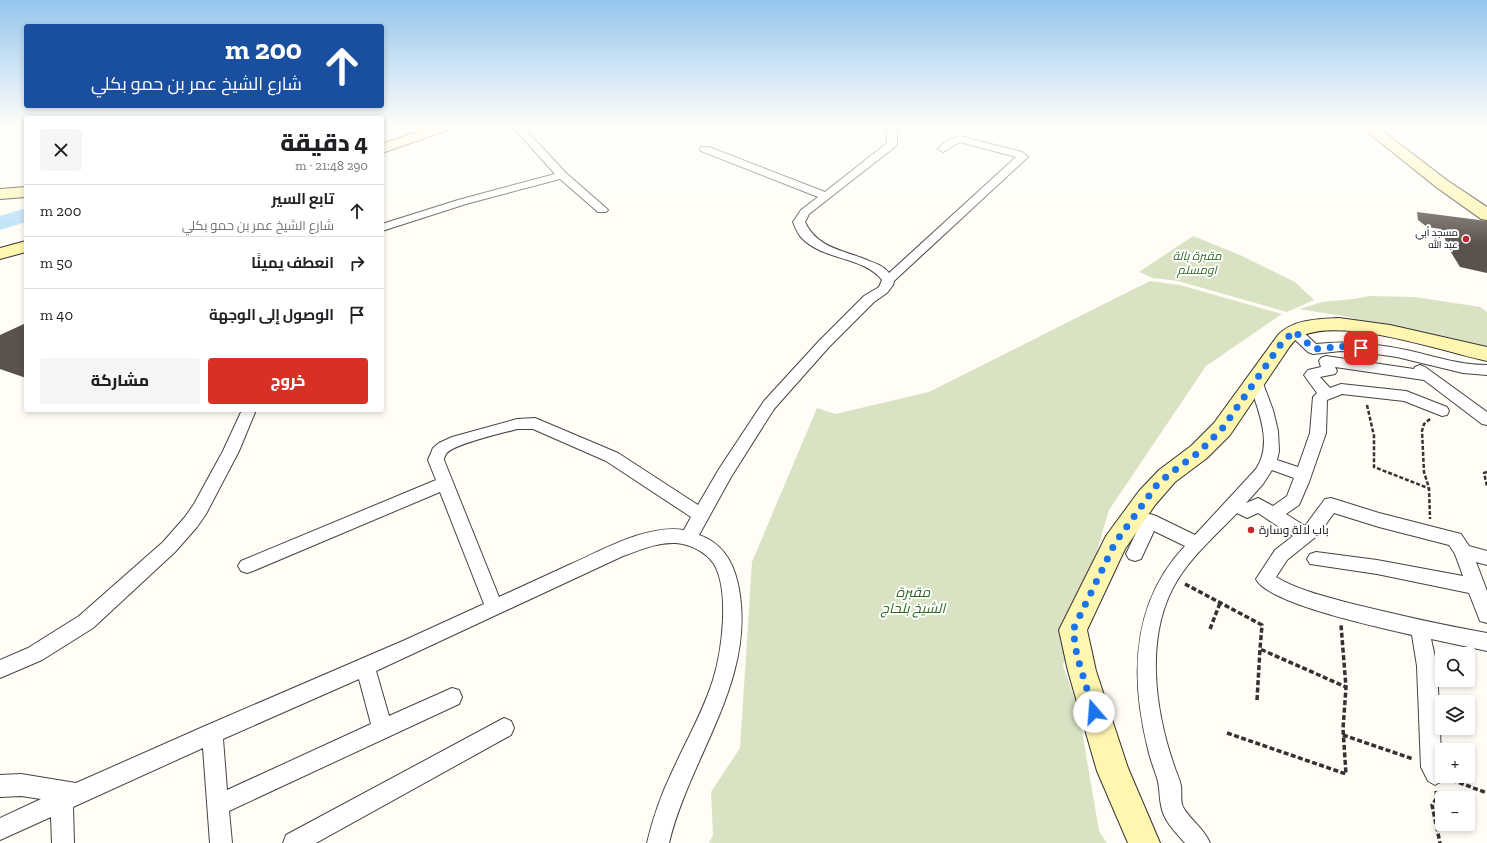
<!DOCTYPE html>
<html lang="ar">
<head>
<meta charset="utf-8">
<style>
	body { margin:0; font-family:"Zilla Slab",Cairo,serif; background:#f6f6f6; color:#202124; direction:rtl; height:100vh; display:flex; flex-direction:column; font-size:15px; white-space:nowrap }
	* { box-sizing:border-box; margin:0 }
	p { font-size:13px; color:#757577 }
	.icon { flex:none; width:22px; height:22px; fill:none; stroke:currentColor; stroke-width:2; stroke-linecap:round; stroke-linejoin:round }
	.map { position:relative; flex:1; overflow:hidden; direction:ltr }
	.details { position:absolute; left:24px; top:116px; width:360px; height:296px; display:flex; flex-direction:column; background:#fff; border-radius:4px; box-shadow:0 2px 6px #0003; direction:rtl }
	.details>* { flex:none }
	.top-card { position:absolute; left:24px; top:24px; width:360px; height:84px; border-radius:4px; box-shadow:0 2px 6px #0003; direction:rtl; background:#1a4fa0; color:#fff; overflow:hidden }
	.buttons { position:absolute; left:1435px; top:647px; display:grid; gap:8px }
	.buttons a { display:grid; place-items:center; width:40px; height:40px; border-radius:4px; background:#fff; box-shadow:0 2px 6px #0003; font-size:20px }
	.pin { position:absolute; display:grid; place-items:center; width:34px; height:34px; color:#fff; margin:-17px; border-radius:8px; box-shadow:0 2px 6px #0006 }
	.me { position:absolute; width:44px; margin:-22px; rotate:342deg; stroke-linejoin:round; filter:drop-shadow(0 0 3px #0008) }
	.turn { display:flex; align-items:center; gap:14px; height:84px; padding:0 16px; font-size:18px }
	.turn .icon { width:52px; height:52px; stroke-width:2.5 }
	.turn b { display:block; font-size:28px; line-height:34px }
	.round { display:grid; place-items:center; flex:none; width:42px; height:42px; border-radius:4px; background:#f6f6f6 }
	.head { display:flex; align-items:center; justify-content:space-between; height:68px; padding:0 16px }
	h1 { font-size:24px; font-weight:800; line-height:30px }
	.button { display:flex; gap:8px; margin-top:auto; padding:8px 16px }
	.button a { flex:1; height:46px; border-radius:4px; background:#d93025; color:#fff; font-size:16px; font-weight:800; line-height:46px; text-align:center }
	.button a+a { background:#f6f6f6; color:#202124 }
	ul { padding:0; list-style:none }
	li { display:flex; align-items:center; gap:12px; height:52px; padding:0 16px; border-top:1px solid #e0e0e0 }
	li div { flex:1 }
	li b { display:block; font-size:15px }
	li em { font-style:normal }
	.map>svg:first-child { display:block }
	.cemetery { fill:#d9e3c4 }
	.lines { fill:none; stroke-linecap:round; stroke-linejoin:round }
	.river { fill:#b9e0f7; fill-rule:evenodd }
	.building { fill:#5a524d }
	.street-casing { stroke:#444; stroke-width:2 }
	.secondary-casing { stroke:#333; stroke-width:2 }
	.path-far1 { stroke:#333; stroke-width:2.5; stroke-dasharray:4 2; stroke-linecap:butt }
	.path { stroke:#333; stroke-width:3.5; stroke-dasharray:5 2.5; stroke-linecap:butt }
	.street { fill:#fff; fill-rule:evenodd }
	.secondary { fill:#fff6b0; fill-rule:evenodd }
	.route { stroke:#1a73e8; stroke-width:7; stroke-dasharray:0 12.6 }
	.poi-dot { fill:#c4262e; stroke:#fff; stroke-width:1.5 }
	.labels { text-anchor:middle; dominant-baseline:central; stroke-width:4; stroke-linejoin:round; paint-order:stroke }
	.far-poi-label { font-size:10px; fill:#111; stroke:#fff; text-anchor:end }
	.park-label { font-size:12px; font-style:italic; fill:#2f6b1f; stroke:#fff }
	.poi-label { font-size:12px; fill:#111; stroke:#fff; text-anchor:start }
	.near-park-label { font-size:14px; font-style:italic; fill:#2f6b1f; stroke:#fff }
</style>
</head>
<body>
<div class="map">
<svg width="1487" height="843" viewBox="0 0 1487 843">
	<rect width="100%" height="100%" fill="#fffdf5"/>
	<!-- cemetery -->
	<g class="cemetery">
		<path d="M1193,236L1240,255L1295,282L1314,300L1287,312L1178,281L1153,278L1139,272Z"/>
		<path d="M1150,281L1180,285L1282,314L1206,366L1109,510L1063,666L1078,707L1099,831L1107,843H709L713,835L711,792L740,748L752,562L817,408L835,414L929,392Z"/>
		<path d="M1369,296L1415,297L1480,307L1487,312V349L1343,316L1299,309L1322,302L1354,299Z"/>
	</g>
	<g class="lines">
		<!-- river -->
		<path class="river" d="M26,208V222L0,230V216Z"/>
	</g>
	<!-- building -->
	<g class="building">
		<path d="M1417,212L1487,221V273L1460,267L1449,249L1441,229L1427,227L1418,220Z"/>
		<path d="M26,323V378L0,369V335Z"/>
	</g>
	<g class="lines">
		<defs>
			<g id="street">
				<path d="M512,126H522L566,173L606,208L608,210L606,212H598L560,179L466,204L382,231V224L458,200L555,174Z"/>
				<path d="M887,126H897V144L896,146L809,214L805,222C817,248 843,250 867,260C875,263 884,266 889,273L1016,157L960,142L943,152L938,149C944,142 951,138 960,136L1022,152L1028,157L894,281L893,285L887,293L874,302L829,347L774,409L731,477L699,535C722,543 733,561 738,584C758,679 690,755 669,843H647C653,818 661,795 672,772C686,741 703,712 713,680C722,652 730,591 714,564C706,552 690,544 676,543C657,542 640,550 623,556L376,671L389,716L452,688L459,690L462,697L459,704L229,811L232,843H210L203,748L73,807L74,843H52L51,817L0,840V818L41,799L21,796L0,797V775L21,774L76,783L205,726L405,640L484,604L440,492L253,571L247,573L241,571L238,566L241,561L436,480L428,460L433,448L439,443L452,437L517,419L535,418L618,453L698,505L719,469L764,401L819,341L864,296L879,287L882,280C864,256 821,261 800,236C797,232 795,227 793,222L801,210L818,197L701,151L700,149L701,147H709L825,192L887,143ZM517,429H533L606,461L691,517L684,530C648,524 603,550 571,564C547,575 523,586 499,597L444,460C444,458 445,456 446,454C453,444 503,433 517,429ZM359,679L371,724L227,790L223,739Z"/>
				<path d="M1294,327L1299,328L1316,344C1348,340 1380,344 1411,351C1436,357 1461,365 1487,365V375L1463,373L1397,357L1369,353L1341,351L1313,354L1308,352L1289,334L1287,331L1289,328Z"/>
				<path d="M1326,356L1414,369L1415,367L1420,365L1425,367L1487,412V425L1482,424L1424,380L1335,367L1337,371L1335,374L1320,377L1330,388L1341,384L1406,391L1447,407L1449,411L1447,415L1442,416L1404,401L1342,394L1327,400L1326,433L1309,482L1299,505L1286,514L1305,526L1325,499L1331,498L1379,513L1461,534L1469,546L1487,551V565L1476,562L1487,591V623L1480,621L1469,593L1377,574L1310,564L1307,559L1310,554L1316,552L1377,560L1463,576L1455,554L1449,545L1379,527L1334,513L1318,535L1287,560L1276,577C1300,591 1327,597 1353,604C1398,615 1442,625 1487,633V651L1431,639L1437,666L1442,776H1445L1442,781L1435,785L1428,781L1421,767L1417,666L1412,635C1382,628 1268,604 1256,579L1275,550L1293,536L1258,513L1247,518L1237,513C1217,534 1193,555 1178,579C1143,635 1155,713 1176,771C1178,776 1180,781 1181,786C1182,792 1180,801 1183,807C1190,820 1204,828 1210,843H1185C1175,832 1163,820 1161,805C1159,796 1160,787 1157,778C1154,768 1150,759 1148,749C1130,677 1131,603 1185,546L1154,531L1141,559L1135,561L1129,559L1126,554L1144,516L1150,514L1156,516L1195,535L1256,469C1274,442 1257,409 1249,381L1251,378L1256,376L1261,378L1273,410L1278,431L1279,451L1277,460L1298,467L1310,433L1313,397L1317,393L1304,375L1308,370L1321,367L1319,361L1321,358ZM1272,470L1294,478L1287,496L1273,506L1258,498L1246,503L1263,484Z"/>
				<path d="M242,410H256L239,451L206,514L197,527L175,552L93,628L42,660L0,678V660L28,648L79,616L163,542L185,517L194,504L223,451Z"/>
				<path d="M504,718L511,721L514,728L511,735L316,843H283L286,835Z"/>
			</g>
			<g id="secondary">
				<path d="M433,126H453L451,129L382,153V144Z"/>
				<path d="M1360,126H1376L1448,181L1487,207V220L1481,219L1436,187Z"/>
				<path d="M26,187V197L0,199V189Z"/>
				<path d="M26,241V252L0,259V248Z"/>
				<path d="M1339,318L1390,325L1487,347V361C1441,351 1347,318 1304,335C1297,337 1292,343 1288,349L1230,435L1207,458L1175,482L1155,505L1125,549L1087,630L1096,671L1128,768L1160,843H1128L1097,771L1068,671L1059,630L1106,536L1139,491L1159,470L1191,446L1214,423L1278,335C1293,319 1319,319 1339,318Z"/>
			</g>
		</defs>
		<!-- street casing -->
		<use href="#street" class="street-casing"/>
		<!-- secondary casing -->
		<use href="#secondary" class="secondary-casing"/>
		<!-- path-far1 -->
		<g class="path-far1">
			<path d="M1367,405L1374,436V467L1428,488"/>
			<path d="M1430,419L1424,424L1422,431L1424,472L1429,488L1430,519"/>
			<path d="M1487,472L1484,473L1487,486"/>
		</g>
		<!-- path -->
		<g class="path">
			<path d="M1185,584L1262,625L1260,649L1346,687"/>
			<path d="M1210,629L1220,603"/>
			<path d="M1257,700L1260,649"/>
			<path d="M1227,733L1346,774L1343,729L1346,687L1341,625"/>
			<path d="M1343,735L1413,759"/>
			<path d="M1452,780L1487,793"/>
			<path d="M1436,791L1437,798L1432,805L1440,843"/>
		</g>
		<!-- street -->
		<use href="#street" class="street"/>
		<!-- secondary -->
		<use href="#secondary" class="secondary"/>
	</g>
	<!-- sky -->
	<linearGradient id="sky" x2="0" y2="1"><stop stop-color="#95c6ee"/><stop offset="0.52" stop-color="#fffefa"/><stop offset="1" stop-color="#fffefa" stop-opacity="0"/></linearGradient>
	<rect width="1487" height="244" fill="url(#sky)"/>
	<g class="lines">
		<!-- route -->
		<path class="route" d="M1094,712L1077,656L1073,630L1115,543L1156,486L1167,476L1199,452L1222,429L1281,344L1294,331L1314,349L1348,346L1361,348"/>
	</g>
	<!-- markers -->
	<g class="poi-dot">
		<circle cx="1466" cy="239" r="4"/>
		<circle cx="1251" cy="530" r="4"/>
	</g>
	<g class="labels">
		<!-- far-poi labels -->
		<g class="far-poi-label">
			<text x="1458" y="233">مسجد أبي<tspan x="1458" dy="12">عبد الله</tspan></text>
		</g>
		<!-- park labels -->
		<g class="park-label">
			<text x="1197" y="256">مقبرة بالة<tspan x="1197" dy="14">اومسلم</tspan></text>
		</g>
		<!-- poi labels -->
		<g class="poi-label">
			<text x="1259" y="530">باب لالة وسارة</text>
		</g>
		<!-- near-park labels -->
		<g class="near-park-label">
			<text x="913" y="592">مقبرة<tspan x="913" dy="16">الشيخ بلحاج</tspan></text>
		</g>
	</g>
</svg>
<div class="buttons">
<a><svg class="icon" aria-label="search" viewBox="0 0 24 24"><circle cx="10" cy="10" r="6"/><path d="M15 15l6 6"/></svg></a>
<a><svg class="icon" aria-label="layers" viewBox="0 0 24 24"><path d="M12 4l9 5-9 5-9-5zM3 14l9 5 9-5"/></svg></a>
<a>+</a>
<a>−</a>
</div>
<div class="pin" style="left:1361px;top:348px;background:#d93025"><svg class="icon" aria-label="arrive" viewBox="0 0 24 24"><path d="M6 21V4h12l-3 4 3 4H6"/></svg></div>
<svg class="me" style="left:1094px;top:712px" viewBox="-20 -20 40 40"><circle r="19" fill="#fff"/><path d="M0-13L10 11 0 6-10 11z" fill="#1a73e8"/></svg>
<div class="top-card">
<div class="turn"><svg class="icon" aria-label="ahead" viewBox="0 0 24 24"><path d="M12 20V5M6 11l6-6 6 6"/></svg><div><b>200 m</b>شارع الشيخ عمر بن حمو بكلي</div></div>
</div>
<section class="details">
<div class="head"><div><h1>4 دقيقة</h1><p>290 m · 21:48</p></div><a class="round"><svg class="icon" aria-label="close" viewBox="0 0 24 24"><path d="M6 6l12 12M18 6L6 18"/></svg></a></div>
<ul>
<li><svg class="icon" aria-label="ahead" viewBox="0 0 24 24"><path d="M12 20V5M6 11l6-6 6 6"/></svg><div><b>تابع السير</b><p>شارع الشيخ عمر بن حمو بكلي</p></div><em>200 m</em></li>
<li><svg class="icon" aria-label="right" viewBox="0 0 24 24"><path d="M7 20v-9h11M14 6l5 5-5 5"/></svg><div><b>انعطف يمينًا</b></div><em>50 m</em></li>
<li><svg class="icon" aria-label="arrive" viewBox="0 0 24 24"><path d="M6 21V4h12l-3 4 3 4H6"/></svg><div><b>الوصول إلى الوجهة</b></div><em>40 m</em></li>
</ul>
<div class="button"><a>خروج</a><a>مشاركة</a></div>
</section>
</div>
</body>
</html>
